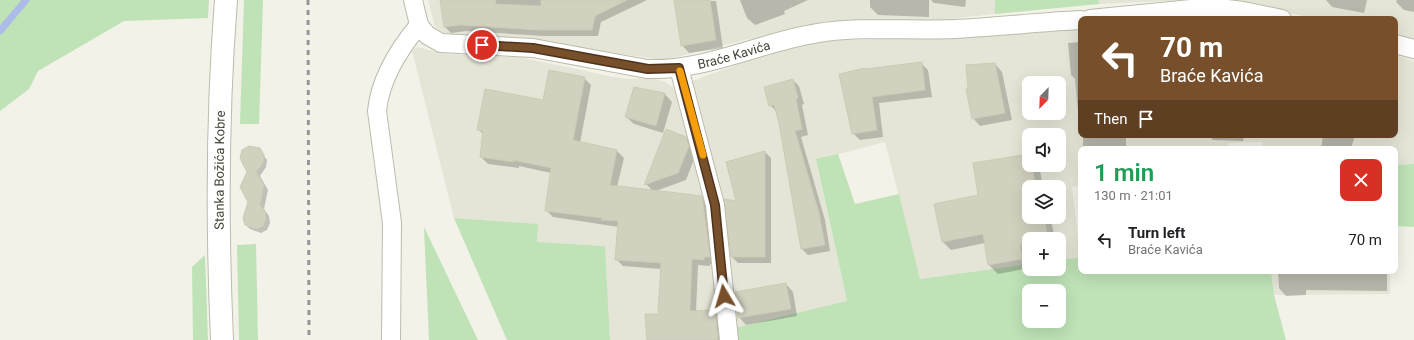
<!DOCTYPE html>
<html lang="en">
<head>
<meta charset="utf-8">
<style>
	body { margin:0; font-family:Roboto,sans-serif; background:#f6f6f6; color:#202124; height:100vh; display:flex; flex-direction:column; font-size:15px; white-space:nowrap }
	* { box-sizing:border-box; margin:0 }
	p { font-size:13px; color:#757577 }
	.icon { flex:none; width:22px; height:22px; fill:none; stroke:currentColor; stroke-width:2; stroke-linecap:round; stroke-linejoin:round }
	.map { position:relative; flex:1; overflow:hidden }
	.details { position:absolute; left:1078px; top:146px; width:320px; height:128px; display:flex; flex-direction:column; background:#fff; border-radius:8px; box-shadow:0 4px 16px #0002 }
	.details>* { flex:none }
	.banner { position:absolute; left:1078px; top:16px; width:320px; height:122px; border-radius:8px; box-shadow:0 4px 16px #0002; background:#774f2a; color:#fff; overflow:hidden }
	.needle { width:26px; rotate:203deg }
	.buttons { position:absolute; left:1022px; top:76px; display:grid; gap:8px }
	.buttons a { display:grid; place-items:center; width:44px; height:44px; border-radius:8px; background:#fff; box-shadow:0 4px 16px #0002; font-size:20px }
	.pin { position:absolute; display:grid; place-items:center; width:34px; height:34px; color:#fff; margin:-17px; border:2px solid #fff; border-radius:50%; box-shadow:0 1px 4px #0007 }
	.me { position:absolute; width:44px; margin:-22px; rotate:353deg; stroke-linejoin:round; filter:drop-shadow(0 0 3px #0008) }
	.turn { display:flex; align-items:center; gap:14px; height:84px; padding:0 16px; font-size:18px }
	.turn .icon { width:52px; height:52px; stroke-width:2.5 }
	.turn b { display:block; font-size:28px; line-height:34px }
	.then { display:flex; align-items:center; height:38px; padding:0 16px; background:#0003; gap:8px; font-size:15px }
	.round { display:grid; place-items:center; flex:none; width:42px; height:42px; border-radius:8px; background:#f6f6f6 }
	.summary { display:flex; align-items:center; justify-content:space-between; height:68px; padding:0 16px }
	h1 { font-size:24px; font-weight:600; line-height:30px; color:#1e9e55 }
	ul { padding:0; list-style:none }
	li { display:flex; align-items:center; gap:12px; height:52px; padding:0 16px }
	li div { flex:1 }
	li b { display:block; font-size:15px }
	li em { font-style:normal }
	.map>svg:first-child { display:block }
	.residential { fill:#e5e5d7; fill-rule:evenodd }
	.green { fill:#bfe2b6; fill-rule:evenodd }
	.shadow { fill:#0003 }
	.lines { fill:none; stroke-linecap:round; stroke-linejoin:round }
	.stream { stroke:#acbbe8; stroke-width:7 }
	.building { fill:#d2d1bf; stroke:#cccbb3 }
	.minor-casing { stroke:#bcbcac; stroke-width:20 }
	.tertiary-casing { stroke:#bcbcac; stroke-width:24 }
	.minor { stroke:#fff; stroke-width:18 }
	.tertiary { stroke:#fff; stroke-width:22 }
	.rail { stroke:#969696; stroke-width:3; stroke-dasharray:5 5; stroke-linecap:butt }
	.route-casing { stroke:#4d331b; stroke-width:10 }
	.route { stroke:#774f2a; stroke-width:7 }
	.slow { stroke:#f59e0b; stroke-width:7 }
	.labels { text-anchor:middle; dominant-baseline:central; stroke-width:3; stroke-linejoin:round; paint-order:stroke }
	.street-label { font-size:13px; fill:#454438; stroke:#fff }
</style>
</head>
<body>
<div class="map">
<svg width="1414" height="340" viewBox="0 0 1414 340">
	<rect width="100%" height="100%" fill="#f2f2e8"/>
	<!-- residential -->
	<g class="residential">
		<path d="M428,0H995V14L931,21L813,23L673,58L656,59L524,40L447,34L435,27Z"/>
		<path d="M1099,0H1190L1099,4Z"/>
		<path d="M1221,0H1414V42L1395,38V19H1316L1241,2Z"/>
		<path d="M1081,29V135H1395V55L1414,61V164L1395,165V149H1262V142L1228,143V149H1081V185L1072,187L1080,257L1059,260V239H1029V264L920,279L885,142L816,160L847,302L735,328L721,194L692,81L764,55L814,42L841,40L972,37ZM1029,83H1059V113H1029ZM1029,135H1059V165H1029ZM1029,187H1059V217H1029Z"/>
		<path d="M417,47L445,54L519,57L609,76L628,79L653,78L665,82L673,87L684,113L708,217L722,340H610L605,246L537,242V224L454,218L412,51Z"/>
		<path d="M1271,271H1390V294L1274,295Z"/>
	</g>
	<!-- green -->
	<g class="green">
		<path d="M0,0H209L208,18L124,21L38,71L29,89L0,111Z"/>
		<path d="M244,0H263L259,124H240Z"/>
		<path d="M995,0H1099V4L995,14Z"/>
		<path d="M838,154L855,204L899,194L920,279L1029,264V269H1059V260L1081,257V271H1271L1274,295L1286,340H737L735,328L847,301L816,159ZM1029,291H1059V321H1029Z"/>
		<path d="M1414,164V227L1395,226V165Z"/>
		<path d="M454,218L538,224L537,242L605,246L610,340H507Z"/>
		<path d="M424,227L478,340H429Z"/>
		<path d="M256,244L258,340H239L237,245Z"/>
		<path d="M205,255L208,340H193L192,267Z"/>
	</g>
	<!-- shadow -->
	<g class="shadow">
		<path d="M441,0H647L601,22L598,36H544L467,31L451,33L445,27Z"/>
		<path d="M675,0L716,1L723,48L689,53L682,45Z"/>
		<path d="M740,0H808L784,11L785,14L755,25L747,18Z"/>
		<path d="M870,0H929V17L878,15L870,7Z"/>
		<path d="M931,0H966L965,7L934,3Z"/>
		<path d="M1326,0H1367L1364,13L1332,7Z"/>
		<path d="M1397,0H1414V12L1404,10L1396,2Z"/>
		<path d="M1081,42V123L1079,121L1075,79L1071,75L1068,43Z"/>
		<path d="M921,63L928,70L932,97L879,103L883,137L860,140L853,133L866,70Z"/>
		<path d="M995,64L1002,72L1012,120L980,126L973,118Z"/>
		<path d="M584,78L591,85L580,143L617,151L624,158L617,187L653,191L646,184L667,131L686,138L694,146L696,154L686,180L653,192L701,197L708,204L716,264H710V266L698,265L696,312H715L722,318L723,340H648L659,315L661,269L623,266L616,259L619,227L553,217L546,210L551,173L519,166V168L488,164L481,157L484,135L478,129L544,101Z"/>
		<path d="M793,80L799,86L804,104L802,105L808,135L801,137L825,220L830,251L808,255L802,249L780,122L777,112L770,105Z"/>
		<path d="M665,94L672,102L663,133L634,124L626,117Z"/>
		<path d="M1083,135H1158L1126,137V149H1083Z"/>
		<path d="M1208,135H1244L1243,141L1213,140Z"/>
		<path d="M1280,135H1300L1281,137Z"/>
		<path d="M1323,135H1355L1351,149H1321Z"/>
		<path d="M259,149L267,160L266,167L260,176L268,190L264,209L269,216L270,223L267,230L261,233L250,229L246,225L249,202L248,172L242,162L241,155Z"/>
		<path d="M765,152L771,158V263H738L732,257L737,202Z"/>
		<path d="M1029,155V165H1039L1043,187H1029V217H1048L1051,220L1055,239H1029V268L998,274L989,265L985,243L951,250L943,242Z"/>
		<path d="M1278,271H1387V291L1306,290V295L1286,296L1279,288Z"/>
		<path d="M786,284L793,292L797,316L746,325L739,317Z"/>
	</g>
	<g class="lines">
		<!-- stream -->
		<path class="stream" d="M0,31L26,0"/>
	</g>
	<!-- building -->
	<g class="building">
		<path d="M440,0H496L495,4L541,6V0H627L595,16L592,30H537L460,25L444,27Z"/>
		<path d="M674,0H710L716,40L681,46Z"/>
		<path d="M922,62L925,90L872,97L877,130L852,134L839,74L865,68V69Z"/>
		<path d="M995,63L1005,113L972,119L966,89H968L966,65Z"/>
		<path d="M549,70L585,77L573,140L617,150L610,185L702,196L710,257H704V260L692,259L690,311L715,310L718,340H647L645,314H658L661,263L615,260L618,221L601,220L602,218L545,211L551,168L513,160V162L480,157L483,131L477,130L485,89L543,100Z"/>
		<path d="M793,79L798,98L796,99L802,129L795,131L819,213L825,245L801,249L779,123L774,105L769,106L764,87Z"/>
		<path d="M634,87L665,93L656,126L625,117Z"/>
		<path d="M666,129L686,137L689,146L678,173L644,185Z"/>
		<path d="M249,146L260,148L264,155L263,163L256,172L264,185L260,205L265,211L266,219L263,226L256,229L245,225L243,218L248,202L240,187L247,172L240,158L242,150Z"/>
		<path d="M765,151V257H731L724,199L736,201L726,162Z"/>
		<path d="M1029,154V165H1032L1036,187H1029V217H1044L1048,239H1029V243L1020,245L1022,259L988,265L983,234L942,242L934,204L978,195L973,163Z"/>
		<path d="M786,283L791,309L738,318L735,292Z"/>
	</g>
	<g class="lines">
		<defs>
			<g id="minor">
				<path id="s1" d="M413,0L419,25L427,35L441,43L533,48L647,69C707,71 760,42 818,33C863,26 909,31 954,29C997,27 1039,22 1081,20"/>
				<path d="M1090,19L1211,7L1243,11L1282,19"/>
				<path d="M1395,44L1414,49"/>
				<path d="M679,68L715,205L729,340"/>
				<path d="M391,340L392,223L377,111C380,80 399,49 419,25"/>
			</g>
			<g id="tertiary">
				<path id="s2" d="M222,340C217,227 217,113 226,0"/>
			</g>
		</defs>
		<!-- minor casing -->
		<use href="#minor" class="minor-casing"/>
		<!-- tertiary casing -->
		<use href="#tertiary" class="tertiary-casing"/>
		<!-- minor -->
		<use href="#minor" class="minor"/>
		<!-- tertiary -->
		<use href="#tertiary" class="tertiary"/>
		<!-- rail -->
		<path class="rail" d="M308,0L309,340"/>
	</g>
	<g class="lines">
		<defs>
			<path id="route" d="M482,45L533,48L648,69L679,68L715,205L724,296"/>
		</defs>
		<!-- route casing -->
		<use href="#route" class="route-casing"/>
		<!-- route -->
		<use href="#route" class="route"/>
		<!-- slow -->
		<path class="slow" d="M680,71L703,155"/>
	</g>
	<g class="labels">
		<!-- street labels -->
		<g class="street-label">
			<text stroke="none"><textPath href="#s1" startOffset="351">Braće Kavića</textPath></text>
			<text stroke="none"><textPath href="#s2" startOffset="170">Stanka Božića Kobre</textPath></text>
		</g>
	</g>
</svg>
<div class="buttons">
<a><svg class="needle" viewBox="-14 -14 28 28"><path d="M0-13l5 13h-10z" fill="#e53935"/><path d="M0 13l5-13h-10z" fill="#757577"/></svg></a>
<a><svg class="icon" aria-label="sound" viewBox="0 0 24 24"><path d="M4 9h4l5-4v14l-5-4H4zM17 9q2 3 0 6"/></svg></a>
<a><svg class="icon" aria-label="layers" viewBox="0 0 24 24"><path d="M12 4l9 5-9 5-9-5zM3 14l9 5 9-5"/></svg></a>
<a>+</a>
<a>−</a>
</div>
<div class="pin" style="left:482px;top:45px;background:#d93025"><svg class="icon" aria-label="arrive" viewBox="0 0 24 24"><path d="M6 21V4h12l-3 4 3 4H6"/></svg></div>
<svg class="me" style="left:724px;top:296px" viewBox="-20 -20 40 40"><path d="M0-17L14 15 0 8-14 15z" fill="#774f2a" stroke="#fff" stroke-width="4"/></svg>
<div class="banner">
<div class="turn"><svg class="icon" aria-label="left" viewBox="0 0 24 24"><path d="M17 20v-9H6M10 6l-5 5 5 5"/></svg><div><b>70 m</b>Braće Kavića</div></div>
<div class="then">Then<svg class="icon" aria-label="arrive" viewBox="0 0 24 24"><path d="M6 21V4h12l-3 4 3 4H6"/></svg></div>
</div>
<section class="details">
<div class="summary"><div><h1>1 min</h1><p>130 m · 21:01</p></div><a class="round" style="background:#d93025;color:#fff"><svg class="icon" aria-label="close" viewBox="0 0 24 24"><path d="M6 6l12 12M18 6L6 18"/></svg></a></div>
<ul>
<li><svg class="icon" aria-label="left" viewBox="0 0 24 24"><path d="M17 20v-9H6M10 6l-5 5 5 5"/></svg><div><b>Turn left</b><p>Braće Kavića</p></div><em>70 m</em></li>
</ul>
</section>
</div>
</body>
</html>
